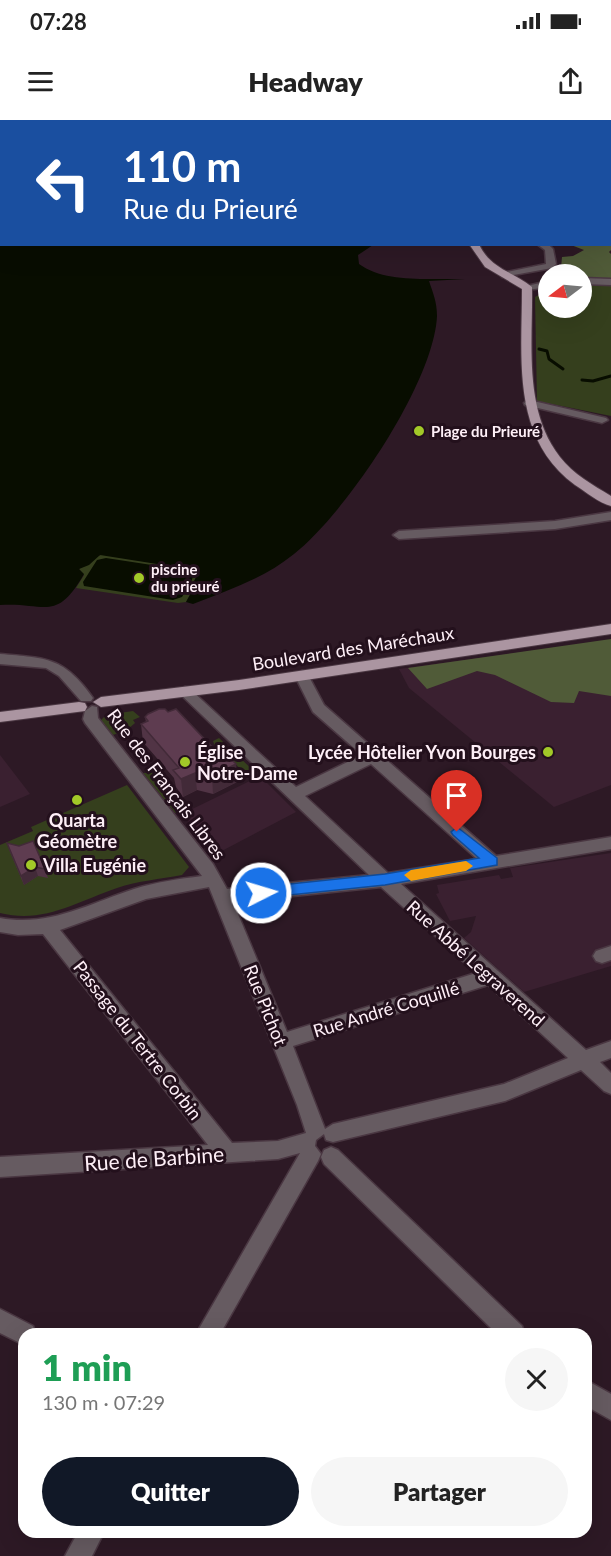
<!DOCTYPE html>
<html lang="fr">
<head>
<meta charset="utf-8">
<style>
	body { margin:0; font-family:Lato,sans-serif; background:#f6f6f6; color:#222; height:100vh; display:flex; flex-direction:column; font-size:22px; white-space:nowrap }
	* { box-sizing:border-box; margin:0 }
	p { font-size:20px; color:#767676 }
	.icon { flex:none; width:33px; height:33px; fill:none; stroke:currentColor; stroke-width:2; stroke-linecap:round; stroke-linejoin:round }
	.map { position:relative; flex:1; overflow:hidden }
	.sheet { position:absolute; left:18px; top:1208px; width:574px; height:210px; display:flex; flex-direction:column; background:#fff; border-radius:18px; box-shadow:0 6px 24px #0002 }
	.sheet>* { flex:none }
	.banner { position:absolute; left:0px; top:0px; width:612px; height:126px; box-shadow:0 6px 24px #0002; background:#1a4fa0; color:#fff; overflow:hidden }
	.needle { width:39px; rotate:254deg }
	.buttons { position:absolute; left:538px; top:144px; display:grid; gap:12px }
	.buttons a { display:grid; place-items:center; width:54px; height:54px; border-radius:50%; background:#fff; box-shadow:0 6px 24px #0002; font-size:30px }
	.pin { position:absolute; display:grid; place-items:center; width:51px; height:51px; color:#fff; margin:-62px -26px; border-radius:50% 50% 50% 0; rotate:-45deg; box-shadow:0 0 6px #0007 }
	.pin .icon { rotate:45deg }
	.me { position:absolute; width:66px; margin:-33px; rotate:85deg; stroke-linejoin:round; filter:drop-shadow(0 0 4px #0008) }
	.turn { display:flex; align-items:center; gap:21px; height:126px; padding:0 24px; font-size:27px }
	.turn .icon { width:78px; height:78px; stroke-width:2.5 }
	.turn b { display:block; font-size:42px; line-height:51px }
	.round { display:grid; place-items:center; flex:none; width:63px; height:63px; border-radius:32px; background:#f6f6f6 }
	.summary { display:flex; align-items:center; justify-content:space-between; height:102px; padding:0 24px }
	h1 { font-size:36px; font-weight:800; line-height:45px; color:#1e9e55 }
	.cta { display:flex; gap:12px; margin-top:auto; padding:12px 24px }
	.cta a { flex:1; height:69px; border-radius:36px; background:#111827; color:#fff; font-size:24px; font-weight:800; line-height:69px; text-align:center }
	.cta a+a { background:#f6f6f6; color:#222 }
	.status { display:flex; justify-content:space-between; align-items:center; height:42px; padding:0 30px; background:#fff; direction:ltr }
	.status svg { height:16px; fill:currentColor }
	header { display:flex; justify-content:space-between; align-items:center; height:78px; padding:0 24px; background:#fff; font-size:27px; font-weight:800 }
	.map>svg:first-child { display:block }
	.built { fill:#3a2030 }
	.green { fill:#353f1d }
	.forest { fill:#505b38 }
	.water { fill:#080d00 }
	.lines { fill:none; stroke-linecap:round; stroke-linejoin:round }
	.stream { stroke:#080d00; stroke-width:3 }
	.minor-casing { stroke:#4a3742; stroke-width:3 }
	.major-casing { stroke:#4a3742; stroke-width:2 }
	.minor { fill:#665b61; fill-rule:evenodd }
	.major { fill:#ab95a1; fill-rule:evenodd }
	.wall { fill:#513445 }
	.shaded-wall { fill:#422a38 }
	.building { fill:#5e3c50; stroke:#422a38; stroke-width:1.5 }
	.route { fill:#1a73e8; stroke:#114b97; stroke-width:1.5 }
	.slow { fill:#f59e0b }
	.poi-dot { fill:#a2c928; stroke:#23101c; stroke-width:2 }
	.labels { text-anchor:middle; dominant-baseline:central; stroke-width:6; stroke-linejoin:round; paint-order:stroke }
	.far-poi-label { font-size:15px; font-weight:bold; fill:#feeff7; stroke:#23101c; text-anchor:start }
	.street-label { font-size:18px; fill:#feeff7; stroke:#23101c }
	.poi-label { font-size:18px; font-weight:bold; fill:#feeff7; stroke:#23101c; text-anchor:start }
	.near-street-label { font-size:21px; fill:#feeff7; stroke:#23101c }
</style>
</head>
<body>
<div class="status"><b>07:28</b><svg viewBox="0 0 49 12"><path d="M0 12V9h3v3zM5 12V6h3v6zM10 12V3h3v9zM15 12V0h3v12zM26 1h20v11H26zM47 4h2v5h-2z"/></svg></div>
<header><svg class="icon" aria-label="menu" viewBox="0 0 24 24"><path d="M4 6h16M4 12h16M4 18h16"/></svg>Headway<svg class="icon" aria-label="share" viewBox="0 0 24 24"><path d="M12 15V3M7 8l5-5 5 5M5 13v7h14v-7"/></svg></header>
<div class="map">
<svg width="611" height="1436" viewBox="0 0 611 1436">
	<rect width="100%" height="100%" fill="#2d1925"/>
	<!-- built -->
	<g class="built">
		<path d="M611,520V665L554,687L409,568L399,549Z"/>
		<path d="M0,635L30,674L0,687Z"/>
		<path d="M260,656L296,692L216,734L182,694Z"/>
		<path d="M611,733V846L524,872L464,818L471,812L476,796L450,801L436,774L439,773L437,765L499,755L501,759L513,757L510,748Z"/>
	</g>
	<!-- green -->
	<g class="green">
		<path d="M582,163L611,165V296L537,281L535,177L549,169V188H582Z"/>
		<path d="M105,434L191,448L197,452L198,466L192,471L186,482L178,483L76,468L84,455L79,449C87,444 96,435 105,434Z"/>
		<path d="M133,591L140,597L133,600L135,603L128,609L113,615L101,600L106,595Z"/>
		<path d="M219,618L257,654L248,656L214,624L213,621Z"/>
		<path d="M143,653H152L181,689L175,693Z"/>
		<path d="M127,665L189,747L182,755C160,759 138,761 117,768C76,782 44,804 0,793V725L33,711L31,707Z"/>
	</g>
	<!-- forest -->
	<g class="forest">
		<path d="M611,109V130L609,132L611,134V160H582V154H565L561,148L562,137L573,136L584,130L571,125L610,124Z"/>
		<path d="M611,519V576L579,571L574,583L551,582L495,555L477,551L427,569L408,548Z"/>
	</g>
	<!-- water -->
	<g class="water">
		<path d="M0,0L222,1L2,2V124L373,125L358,135L359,144C386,164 434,158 465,159L429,161C433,173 437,182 437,196C434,263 346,393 294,434C263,459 229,470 193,484L186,482L192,471L198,466L194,461L197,455L195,450L100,435L89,445L79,449L84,454C56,503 46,482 0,485Z"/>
		<path d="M106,438L191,451L194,454L191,462L195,466L186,470L182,477L173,480L84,466L83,462L97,440Z"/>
	</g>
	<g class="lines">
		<!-- stream -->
		<g class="stream">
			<path d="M539,229L547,231L549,239L563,249"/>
			<path d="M582,260L593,261L611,256"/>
		</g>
		<defs>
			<g id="minor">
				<rect x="496" y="0" width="8" height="2"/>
				<rect x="610" y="42" width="1" height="4"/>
				<rect x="610" y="54" width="1" height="4"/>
				<path d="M537,124H548L553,129L556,144L552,148L502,157V153L546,144L545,130Z"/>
				<path d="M582,158L611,159V165L582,164Z"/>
				<path d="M549,161V167L527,170L522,167Z"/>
				<path d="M529,280L606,298L608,300L602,303L525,285L524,283Z"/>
				<path d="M611,392V400L555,409L399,419L393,415L399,411L555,401Z"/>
				<path d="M0,534C47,538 64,537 93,578L91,581H81L59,556L46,548L0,544Z"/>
				<path d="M302,551L307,553L324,585L496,736L611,717V729L401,764L586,930L611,921V938L600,942L611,953V974L604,971L581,950L505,981L333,1022L326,1020L324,1014L316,1020L315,1026L321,1034L318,1041L220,1214H196L300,1033L278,1039L0,1057V1037L208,1025L43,814L18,815L0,812V798C49,807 88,784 134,769C156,762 179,759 202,756L85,603L83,599L85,591L92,586L97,587L98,598L213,744L227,769L369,755L178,572L185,567L190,569L296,667L362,635L313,592L295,556ZM371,644L477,739L388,753L305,676ZM209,767L297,985L306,1013L278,1021L232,1023L60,810L146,779ZM381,767L476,853L287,912L233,782ZM488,865L568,938L504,964L333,1004L325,1009L293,926Z"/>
				<path d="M611,826V840L602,843L596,841L593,836L596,831Z"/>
				<path d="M331,1027L338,1030L522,1206L525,1214H497L324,1044L321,1037L324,1030Z"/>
				<path d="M0,1189L33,1206L36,1214H24V1225L0,1213Z"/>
				<path d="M586,1260L611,1274V1300L586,1286Z"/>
				<path d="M78,1412H104L92,1436H65Z"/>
			</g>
			<g id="major">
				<path d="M606,0H611V4L605,2Z"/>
				<path d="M469,124H479C490,149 514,152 532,167C533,222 523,290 560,337C573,354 593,365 611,376V386C599,383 586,372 575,365C511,318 522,239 522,169L485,147Z"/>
				<path d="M611,504V514L239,570L101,587L93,582L101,577L239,560Z"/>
				<path d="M79,582L85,583L87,587L85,591L0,602V592Z"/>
			</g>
		</defs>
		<!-- minor casing -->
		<use href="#minor" class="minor-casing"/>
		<!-- major casing -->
		<use href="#major" class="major-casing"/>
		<!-- minor -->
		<use href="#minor" class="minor"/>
		<!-- major -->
		<use href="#major" class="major"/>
	</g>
	<!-- wall -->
	<g class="wall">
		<path d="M168,592L215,630L236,644L237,662L213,674L197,670L183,677L176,667L174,658L143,622L141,604L146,602L145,597Z"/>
		<path d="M7,723L45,749L48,758L38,756L24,765L10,732Z"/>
	</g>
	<!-- shaded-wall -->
	<g class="shaded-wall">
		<path d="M236,644L237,662L213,674L212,656Z"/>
		<path d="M195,653L197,670L183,677L181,659Z"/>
		<path d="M35,747L38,756L24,765L21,756Z"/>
	</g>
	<!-- building -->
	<g class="building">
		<path d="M360,0H381L380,2H357Z"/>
		<path d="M159,589H165L168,592L176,589L215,630L220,628L236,644L212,656L195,653L181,659L173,650L179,648L141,604L148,601L145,597L148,594Z"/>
		<path d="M33,721L45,749L35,747L21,756L7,723L19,726Z"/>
	</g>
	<!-- route -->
	<path class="route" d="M457,707L497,738V745L385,765L261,778L254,773L261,767L385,754L479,738L453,715L451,712Z"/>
	<!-- slow -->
	<path class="slow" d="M466,741L473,746L466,751L411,761L404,755L411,750Z"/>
	<!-- markers -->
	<g class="poi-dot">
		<circle cx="419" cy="311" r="6"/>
		<circle cx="139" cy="458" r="6"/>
		<circle cx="548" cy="632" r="6"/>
		<circle cx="185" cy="642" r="6"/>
		<circle cx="77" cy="680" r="6"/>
		<circle cx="31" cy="745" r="6"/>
	</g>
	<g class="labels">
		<!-- far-poi labels -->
		<g class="far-poi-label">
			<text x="431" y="311">Plage du Prieuré</text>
			<text x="151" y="449">piscine<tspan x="151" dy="17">du prieuré</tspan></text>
		</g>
		<!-- street labels -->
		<g class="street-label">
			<text transform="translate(353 528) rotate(-9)">Boulevard des Maréchaux</text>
			<text transform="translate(167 664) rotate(53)">Rue des Français Libres</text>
			<text transform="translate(476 843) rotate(42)">Rue Abbé Legraverend</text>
			<text transform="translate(266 885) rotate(68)">Rue Pichot</text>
			<text transform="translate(386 889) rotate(-17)">Rue André Coquillé</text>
			<text transform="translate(138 920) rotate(52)">Passage du Tertre Corbin</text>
		</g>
		<!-- poi labels -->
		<g class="poi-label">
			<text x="197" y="632">Église<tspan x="197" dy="21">Notre-Dame</tspan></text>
			<text x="536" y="632" text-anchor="end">Lycée Hôtelier Yvon Bourges</text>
			<text x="77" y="700" text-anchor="middle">Quarta<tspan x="77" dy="21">Géomètre</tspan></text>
			<text x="43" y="745">Villa Eugénie</text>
		</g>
		<!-- near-street labels -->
		<g class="near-street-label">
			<text transform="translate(154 1038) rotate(-4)">Rue de Barbine</text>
		</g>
	</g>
</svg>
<div class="buttons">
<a><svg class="needle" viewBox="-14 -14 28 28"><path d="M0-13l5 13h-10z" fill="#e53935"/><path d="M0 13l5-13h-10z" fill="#767676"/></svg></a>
</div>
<div class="pin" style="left:457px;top:712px;background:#d93025"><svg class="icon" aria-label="arrive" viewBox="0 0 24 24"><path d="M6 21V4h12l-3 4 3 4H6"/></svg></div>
<svg class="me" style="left:261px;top:773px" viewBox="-20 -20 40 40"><circle r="17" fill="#1a73e8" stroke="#fff" stroke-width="3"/><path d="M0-11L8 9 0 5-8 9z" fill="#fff"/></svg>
<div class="banner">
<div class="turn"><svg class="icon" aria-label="left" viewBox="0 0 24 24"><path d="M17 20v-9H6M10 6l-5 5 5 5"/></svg><div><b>110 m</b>Rue du Prieuré</div></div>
</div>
<section class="sheet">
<div class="summary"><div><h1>1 min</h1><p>130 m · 07:29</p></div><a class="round"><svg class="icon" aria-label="close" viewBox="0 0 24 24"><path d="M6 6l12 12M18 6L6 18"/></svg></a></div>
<div class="cta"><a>Quitter</a><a>Partager</a></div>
</section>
</div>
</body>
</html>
